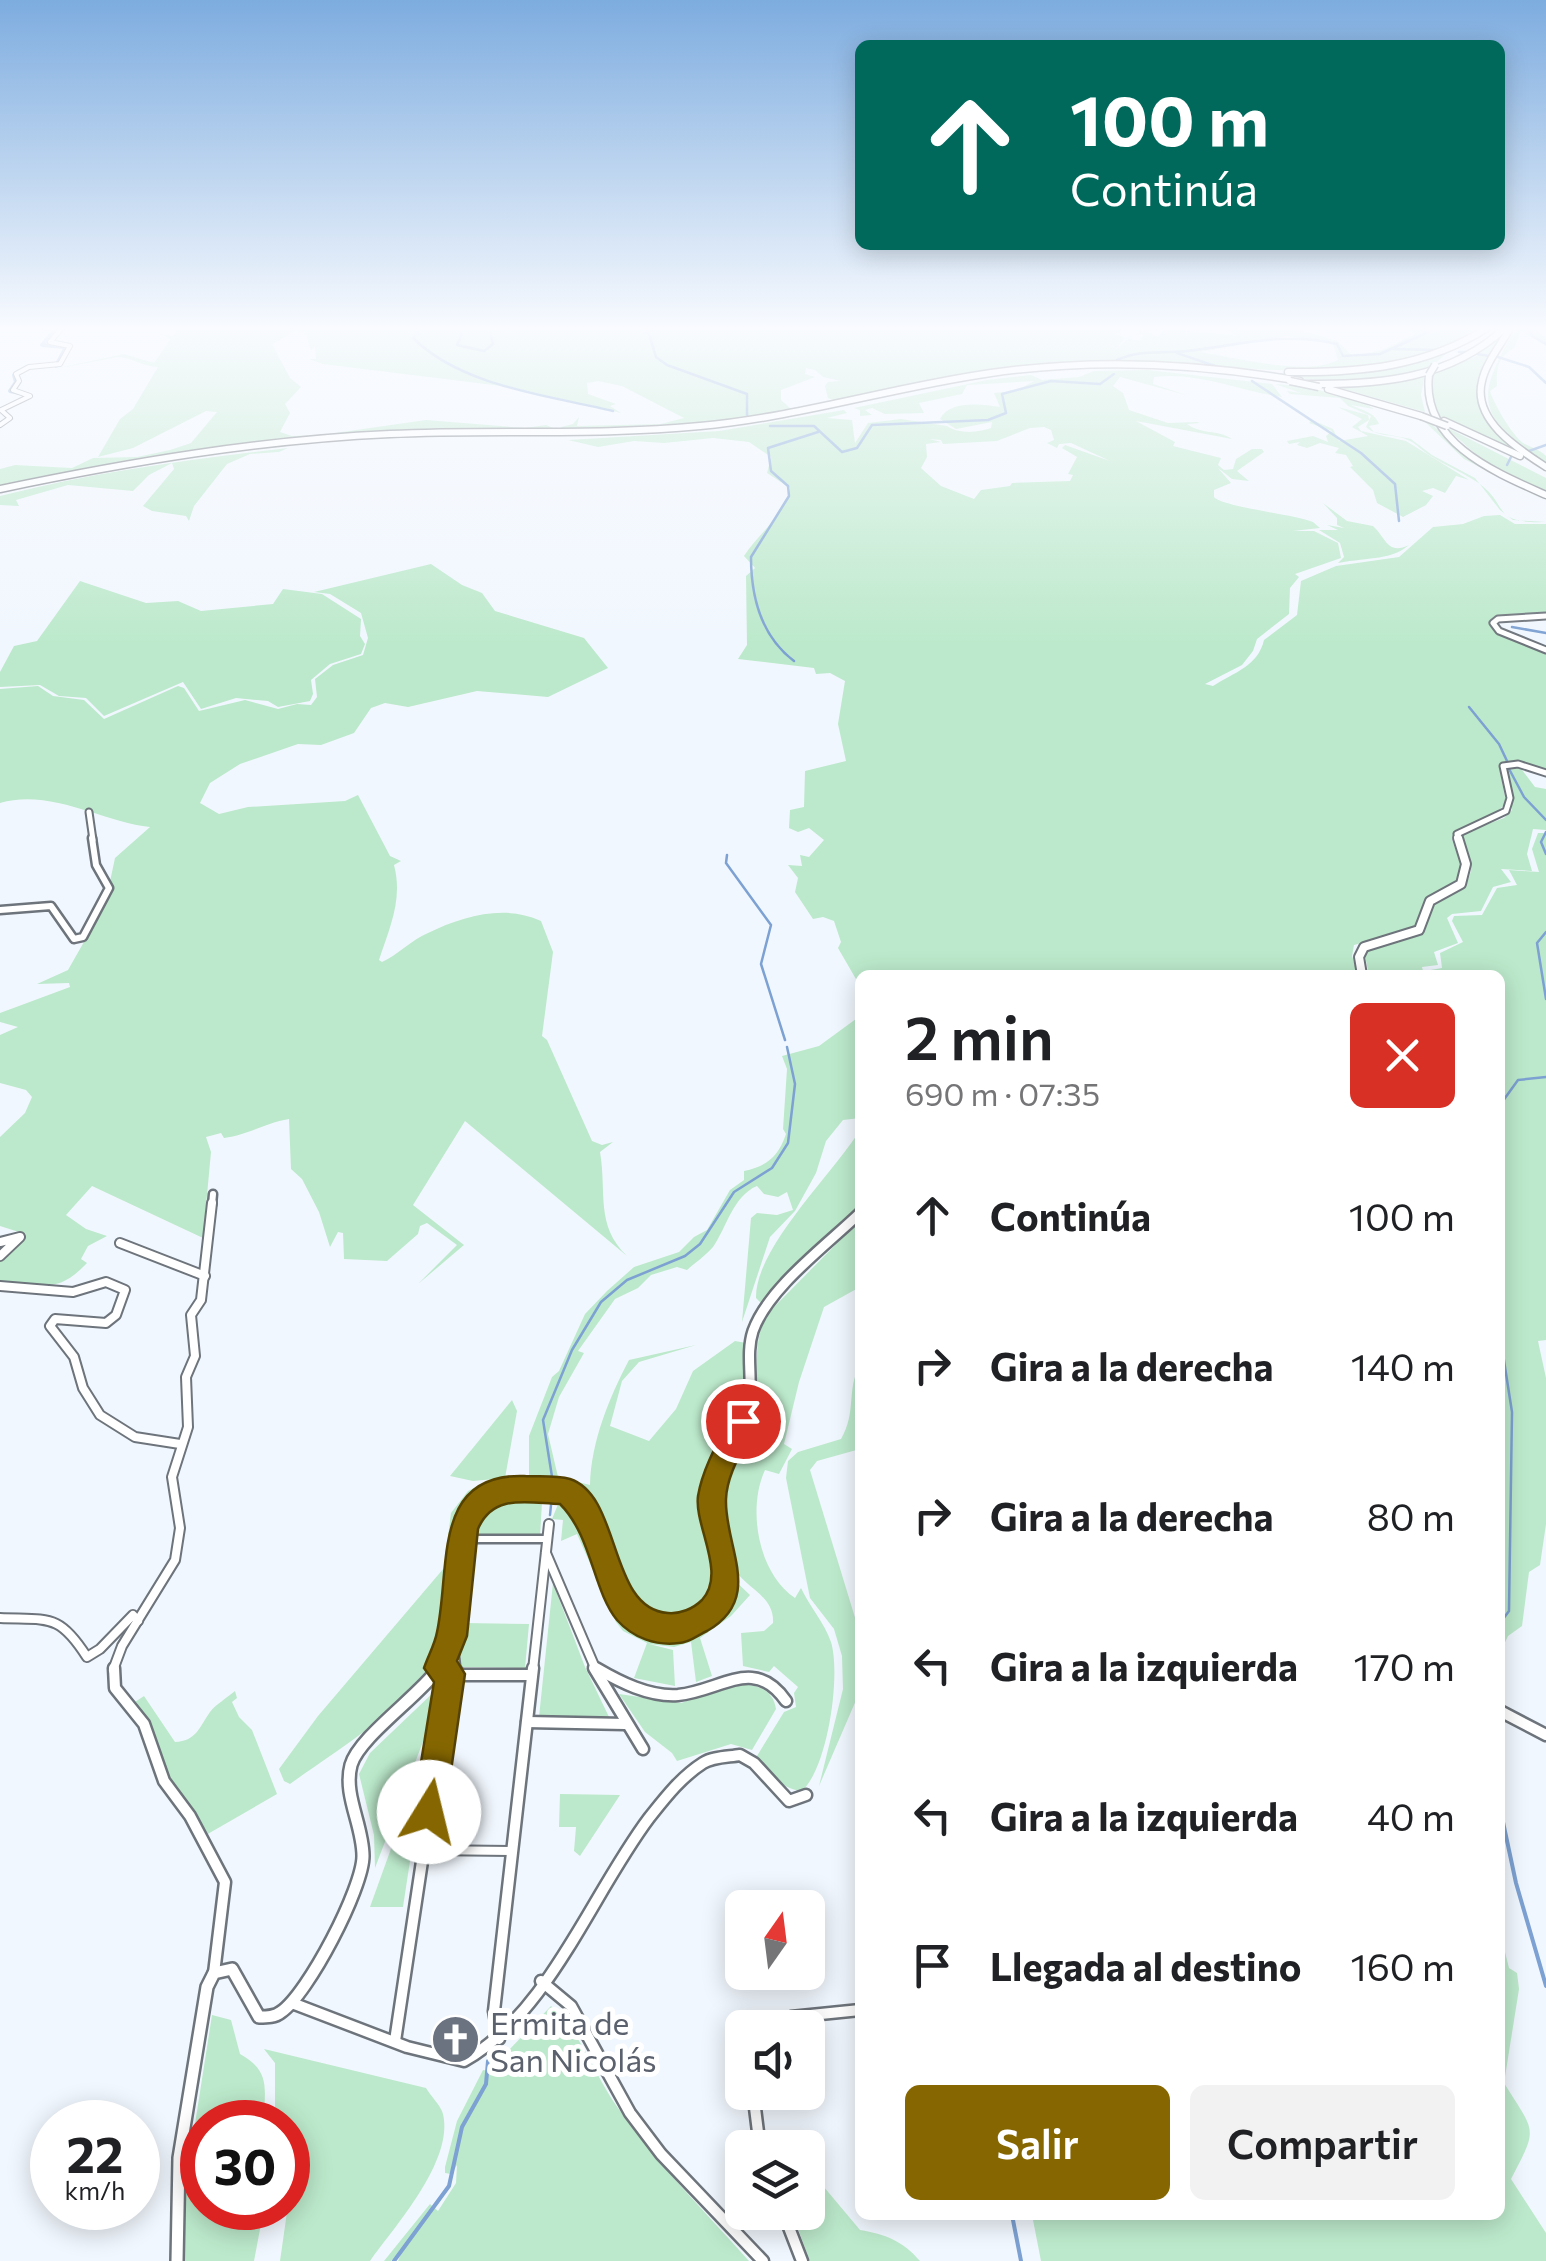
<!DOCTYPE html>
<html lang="es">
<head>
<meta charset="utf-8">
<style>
	body { margin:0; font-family:Commissioner,sans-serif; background:#f2f2f2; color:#202124; height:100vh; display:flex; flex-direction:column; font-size:38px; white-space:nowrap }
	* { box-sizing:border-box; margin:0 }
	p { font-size:32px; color:#757577 }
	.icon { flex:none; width:55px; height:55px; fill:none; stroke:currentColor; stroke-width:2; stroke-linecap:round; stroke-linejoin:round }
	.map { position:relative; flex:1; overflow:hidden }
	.sheet { position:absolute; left:855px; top:970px; width:650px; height:1250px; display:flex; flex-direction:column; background:#fff; border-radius:15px; box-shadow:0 5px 25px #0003 }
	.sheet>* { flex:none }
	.banner { position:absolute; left:855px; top:40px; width:650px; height:210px; border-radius:15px; box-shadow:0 5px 25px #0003; background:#00695c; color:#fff; overflow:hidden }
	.needle { width:65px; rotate:14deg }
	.fabs { position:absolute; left:725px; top:1890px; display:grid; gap:20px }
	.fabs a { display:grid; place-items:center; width:100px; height:100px; border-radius:15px; background:#fff; box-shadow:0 5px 25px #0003; font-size:50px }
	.speed { position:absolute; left:30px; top:2100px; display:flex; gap:20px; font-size:50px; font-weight:700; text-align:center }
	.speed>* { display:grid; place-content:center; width:130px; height:130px; border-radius:50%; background:#fff; box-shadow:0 5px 25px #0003; line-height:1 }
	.speed small { font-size:25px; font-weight:400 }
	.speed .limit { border:15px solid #d22; background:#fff; color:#111 }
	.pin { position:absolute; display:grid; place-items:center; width:85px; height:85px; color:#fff; margin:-42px; border:5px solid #fff; border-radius:50%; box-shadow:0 2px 10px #0007 }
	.me { position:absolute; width:110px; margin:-55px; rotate:9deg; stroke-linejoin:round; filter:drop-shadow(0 0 8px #0008) }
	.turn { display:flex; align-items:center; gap:35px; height:210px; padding:0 50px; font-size:45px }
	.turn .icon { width:130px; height:130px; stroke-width:2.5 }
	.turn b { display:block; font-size:70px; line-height:85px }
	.round { display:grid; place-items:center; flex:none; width:105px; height:105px; border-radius:15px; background:#f2f2f2 }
	.headline { display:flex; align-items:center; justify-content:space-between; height:170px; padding:0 50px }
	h1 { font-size:60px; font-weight:600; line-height:75px }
	.primary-button { display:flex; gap:20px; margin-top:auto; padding:20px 50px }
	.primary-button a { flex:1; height:115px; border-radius:15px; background:#856600; color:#fff; font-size:40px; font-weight:600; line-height:115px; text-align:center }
	.primary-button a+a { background:#f2f2f2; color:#202124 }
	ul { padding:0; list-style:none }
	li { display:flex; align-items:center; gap:30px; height:150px; padding:0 50px }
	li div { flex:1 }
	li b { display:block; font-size:38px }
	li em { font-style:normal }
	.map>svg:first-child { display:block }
	.green { fill:#bce9cb; fill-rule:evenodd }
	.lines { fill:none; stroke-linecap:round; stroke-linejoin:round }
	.stream-far1 { stroke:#7ca1d2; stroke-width:2.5 }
	.stream { stroke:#7ca1d2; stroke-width:4 }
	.canal { stroke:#7ca1d2; stroke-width:4 }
	.pedestrian-far1-casing { stroke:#6e747b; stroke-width:11 }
	.pedestrian-casing { stroke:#6e747b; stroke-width:12 }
	.minor-far4-casing { stroke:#6e747b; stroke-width:6 }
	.minor-far3-casing { stroke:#6e747b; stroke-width:9 }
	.minor-far2-casing { stroke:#6e747b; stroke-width:11 }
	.minor-far1-casing { stroke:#6e747b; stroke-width:12 }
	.minor-casing { stroke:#6e747b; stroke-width:15 }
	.tertiary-far3-casing { stroke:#6e747b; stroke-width:9 }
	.tertiary-far2-casing { stroke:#6e747b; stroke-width:12 }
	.tertiary-far1-casing { stroke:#6e747b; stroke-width:14 }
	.tertiary-casing { stroke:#6e747b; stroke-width:16 }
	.motorway-casing { stroke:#6e747b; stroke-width:9 }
	.pedestrian-far1 { stroke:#fff; stroke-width:6 }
	.pedestrian { stroke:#fff; stroke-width:8 }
	.minor-far4 { stroke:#fff; stroke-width:4 }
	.minor-far3 { stroke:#fff; stroke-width:5 }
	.minor-far2 { stroke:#fff; stroke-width:6 }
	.minor-far1 { stroke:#fff; stroke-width:8 }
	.minor { stroke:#fff; stroke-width:10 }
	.tertiary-far3 { stroke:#fff; stroke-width:5 }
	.tertiary-far2 { stroke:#fff; stroke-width:8 }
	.tertiary-far1 { stroke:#fff; stroke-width:9 }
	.tertiary { stroke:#fff; stroke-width:11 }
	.motorway { stroke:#fff; stroke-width:6 }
	.motorway-bridge-casing { stroke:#6e747b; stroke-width:9; stroke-linecap:butt }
	.motorway-bridge { stroke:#fff; stroke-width:6 }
	.route { fill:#856600; stroke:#564200; stroke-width:2.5 }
	.labels { text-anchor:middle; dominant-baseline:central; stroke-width:10; stroke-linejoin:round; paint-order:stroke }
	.near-worship-label { font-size:32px; fill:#5b616d; stroke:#fff; text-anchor:start }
</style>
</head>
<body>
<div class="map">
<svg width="1546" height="2261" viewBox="0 0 1546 2261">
	<rect width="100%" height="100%" fill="#f1f7fe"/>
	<!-- green -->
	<g class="green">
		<path d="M178,328H358L355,331L363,328H1127L1116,334L1125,338L1113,352L1128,339L1140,341L1143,335L1139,334L1141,328L1142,333L1144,328H1154H1148V332L1158,337L1165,328L1237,336L1224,328H1308L1300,330L1337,341L1353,357L1382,350L1416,334L1407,328H1482C1376,402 1223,357 1103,362C1014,366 929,385 841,403L828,398L825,386L828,382L841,381L823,377L815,370L806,368L805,374L815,377L781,390V400L791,409L812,408L708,422L563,430L561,427L573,424L579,417L577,426L661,424L684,418L622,386L598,381L587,383L588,394L616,404L610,406L621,413L511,387L323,364L309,359H316L315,346L311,350L306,335L296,331L272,344L290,378L301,387L285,404L290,413L280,432L292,436L321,435L426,420L525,428L546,425L558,430L271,441L142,458L0,485V469L15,465L72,468L93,458L137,457L170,450L191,443L217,412L206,411L133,448L98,457L120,419L133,409L158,367C140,366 132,357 118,357L54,369L124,354L154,363L171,339L160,334L173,336ZM1288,336L1333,344L1338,360C1306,377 1236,357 1199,352Z"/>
		<path d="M1516,328H1535L1546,339V346L1521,331L1514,348C1498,356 1496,369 1497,386L1490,391C1494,404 1512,435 1523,443C1532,448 1539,449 1546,456V464C1476,415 1474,400 1516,328Z"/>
		<path d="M1502,336C1473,389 1466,410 1518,451L1436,416L1429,389L1434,373L1477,356Z"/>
		<path d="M1452,350C1443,355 1435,365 1427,369C1380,392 1309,380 1261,372C1323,378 1393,372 1452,350Z"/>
		<path d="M1148,370L1272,384L1282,397C1240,391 1197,371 1154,377L1153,384L1186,395L1120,377L1113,386L1123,393L1129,410L1168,423L1197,422L1200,423L1187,424C1202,435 1217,429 1232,439L1136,421L1175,442L1173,446L1221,458L1218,465L1224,470L1233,469L1236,459L1252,449H1262L1264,452L1237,471L1249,481L1232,479L1218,468L1231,483L1214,490V497C1223,507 1292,514 1313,522L1320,528L1293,531H1314L1338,543L1341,558L1295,574L1299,577L1290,588L1289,614L1257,639L1253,651L1242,665L1205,684L1213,686C1235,672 1258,666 1264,640L1297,615L1301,581L1336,566L1399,557L1433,527L1463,524L1484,516L1500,515L1515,524H1546V615L1497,617L1489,625L1546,652V771L1517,762L1499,765L1506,803L1491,818L1456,830L1452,840L1462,867L1455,886L1424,902L1415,928L1354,945L1352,956L1358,975H860V986L838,948L841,942L834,921L823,917L813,919L795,892L798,878L788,865L802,866L800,855L809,857L824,840L809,828L798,832L789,828L790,810L804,807L805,771L846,761L838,724L845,681L830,673L816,674L814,668L738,659L747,645L746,576L755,568L744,556C757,535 787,513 790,488L767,473L771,457L749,442L713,438L664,443L634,441L598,447L568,440L719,431L844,410L847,413L827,418L852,420L855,443L868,423L901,419L947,426C959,434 977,433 991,428L992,422L956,429L940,419C949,400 982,404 1000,407L994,393L1016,391L1034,381L967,385L962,394L919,403L924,413L885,414L872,408L865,410L872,415L860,416V410L854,408L987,380L1031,375L1042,380L1079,377L1094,371ZM1044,427L1051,430L1054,440L1047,443L1057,448L1059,444L1071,443L1110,461L1065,445L1062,448L1077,457L1068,474L1073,475L1070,481L1012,483L1010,486L981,490L974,499L941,486L921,468L927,457L926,444L941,442L929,439L941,440L943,444L997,441L1030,428Z"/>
		<path d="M1425,374L1421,395L1425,412L1337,387Z"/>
		<path d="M1275,384L1304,386L1426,419L1476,464L1546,501L1464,459L1424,421L1366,404L1374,409L1351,405C1361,410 1375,412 1379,424L1369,426L1374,432L1411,439L1432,455L1475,478L1500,510L1513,520L1546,522C1489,524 1511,505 1477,482C1462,472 1444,465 1429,455C1422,451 1417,444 1410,441C1396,433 1378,438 1366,427L1371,416L1348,406L1340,398L1290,394L1287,391L1301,393Z"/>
		<path d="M1338,407L1368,415L1369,420L1358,427L1361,431L1406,441L1469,480L1456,476L1445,493L1433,488L1422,491L1433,496L1426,505L1403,517L1377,503L1373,490L1350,467L1353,466L1346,455L1335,453L1339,448L1320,443L1307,448L1297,445L1300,442L1289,444L1287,441L1313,436L1328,442L1326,436L1332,431L1309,423L1312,420L1333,429L1339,441L1368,436L1352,427L1362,419Z"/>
		<path d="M1444,426L1546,478V493L1480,458Z"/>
		<path d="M288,448L279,452L250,454L227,464L194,506L189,521L186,516L152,511L143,506L174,469L172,463L149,475L133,491L68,485L16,500L19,506L0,505V496C94,472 191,459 288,448Z"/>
		<path d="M1323,503L1347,521L1373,526C1387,539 1387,555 1409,545C1392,560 1371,557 1338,563L1344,557L1340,543L1319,530H1338L1327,525L1344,528L1337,525V518Z"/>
		<path d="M431,564L462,585L482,593L495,611L584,638L608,668L548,697L477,691L408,707L385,703L371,708L354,733L321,745L298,744L240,764L210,783L200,803L219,814L248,807L345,801L358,795L390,856L401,861L394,865C403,899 390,927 379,960L382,962C398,955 411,940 428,933C463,916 505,904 541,921L553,952L542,1036L547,1040L592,1141L602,1145L613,1142L600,1152C607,1193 595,1225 627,1256L465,1121L413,1205L464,1245L418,1284L457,1245L427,1223L420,1226L418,1234L387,1261L344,1259L343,1233L338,1232L330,1247L319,1212L302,1179L291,1169L289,1119C264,1123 249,1135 224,1138L221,1133L206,1137L211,1152L203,1238L92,1186L66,1215L86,1229L107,1236L88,1246L81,1259L87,1263C55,1297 41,1282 0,1283V1258L23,1238L22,1233L0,1226V1137L25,1113L32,1097L26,1090L0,1083V1035L18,1027L0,1022V1013L70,987L69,983L37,984L68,970L105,905L115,858L150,827C103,822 50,788 0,803V689L38,686L53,696L84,700L104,719L178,686L184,688L199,711L245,700L278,709L297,704L311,705L317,697L315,679L333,665L363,655L368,638L361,613L330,594L314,592Z"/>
		<path d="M80,581L146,603L178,601L201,611L273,604L283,589L322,594L361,619L360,636L365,644L361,654L330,664L311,680L313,694L310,701L278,707L268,701L236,698L201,709L183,682L104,716L86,698L59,696L40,685L0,687V672L14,646L37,641Z"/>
		<path d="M1519,766L1535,787L1546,789V830L1533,829L1527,854L1532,871L1501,869L1511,882L1493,887L1481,911L1452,914L1447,918L1458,943L1434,952L1438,965L1422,967L1424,975H1369L1364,951L1424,931L1432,905L1466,886L1471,871L1461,834L1504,818L1512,810V793L1505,767Z"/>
		<path d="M1538,833H1546V1340L1538,1341L1546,1378V1524L1540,1565L1529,1572L1522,1626L1508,1636L1500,1653V975H1428L1425,971L1442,968L1440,953L1463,942L1452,921L1454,916L1482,915L1497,888L1517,885L1509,870L1539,872L1532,849Z"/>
		<path d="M860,1016V1118L843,1120L826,1141L816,1173L795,1211L770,1237L742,1322L751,1218L757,1213L777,1215L793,1210L787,1192L778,1197L764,1194L757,1186C733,1196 727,1227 713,1247C706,1255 695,1263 687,1270L677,1267L651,1275L638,1288L615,1299L578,1351L584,1353L559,1397L548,1434L558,1477L590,1485C591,1442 609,1398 629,1360L696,1345L639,1362L622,1381L610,1426L649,1441L676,1409L693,1371L735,1341L746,1343C746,1368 749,1395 739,1419C731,1440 715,1459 708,1481C694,1522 747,1608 677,1622C657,1626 644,1618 630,1604L577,1493L563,1486L529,1484V1436L552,1377L559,1371L585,1314L607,1291L634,1267L679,1252L694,1237L707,1230L730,1190L744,1180V1171C766,1166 778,1158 786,1134L783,1129L787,1069L782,1056L819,1046Z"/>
		<path d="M860,1130V1205L762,1304L756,1298C755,1248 832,1175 860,1130Z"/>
		<path d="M860,1220V1287L824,1307L799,1382L784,1444L792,1449L779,1474L765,1470C747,1509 758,1573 795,1598L801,1588C810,1607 824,1622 831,1642C841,1675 828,1767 802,1791C780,1789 770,1772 757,1756L784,1712L796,1707L794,1693L798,1687L774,1666L769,1672L743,1666L741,1633L764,1631L773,1623C775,1594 742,1588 731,1563C724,1546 718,1522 718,1504C717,1469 745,1436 753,1403C760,1372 751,1342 768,1313Z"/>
		<path d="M860,1365V1449L817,1461L810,1470L860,1634V1691L819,1786L843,1689L842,1656L834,1629L810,1598L786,1478L788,1461L798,1452L841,1439C857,1412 846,1390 860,1365Z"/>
		<path d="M512,1400L517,1411L505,1478L473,1481L450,1476Z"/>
		<path d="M476,1487H485C433,1523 463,1601 439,1652C413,1705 337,1750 290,1784L284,1781L279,1769L318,1716L444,1568L451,1513L468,1491Z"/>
		<path d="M505,1497L534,1498L542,1502L540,1537L472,1538C474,1517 484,1503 505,1497Z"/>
		<path d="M559,1502L569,1504C601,1550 606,1657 686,1635C715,1628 727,1606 732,1578L750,1595L731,1616L700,1638L712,1676L696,1682L691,1642L674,1647L649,1644L673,1650L675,1686L634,1678L647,1643L623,1631L616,1622L577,1534L561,1541L563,1520L552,1519Z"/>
		<path d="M553,1583L585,1667L609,1717H539Z"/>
		<path d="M464,1623L529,1624L525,1668L459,1667Z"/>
		<path d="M738,1684C756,1685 773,1688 776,1709L752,1750L731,1744L677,1761L672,1753L645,1732L619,1694L681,1703Z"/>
		<path d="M436,1690L432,1718L375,1868L374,1835L359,1774L370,1753Z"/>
		<path d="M235,1691L237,1698L232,1702L239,1717L252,1730L277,1794L206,1835L165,1773L156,1743L135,1702L144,1696L175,1742C196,1741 199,1728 210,1712C216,1704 227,1698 235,1691Z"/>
		<path d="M424,1769L403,1907H370L419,1771Z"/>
		<path d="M560,1794L620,1795L580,1856L574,1851L576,1827H559Z"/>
		<path d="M1500,1932L1509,1968L1517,1973L1519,1989L1504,2083C1535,2133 1539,2126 1511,2179L1546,2233V2261H1041L1032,2215H1500Z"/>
		<path d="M551,2006C582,2033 594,2075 618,2108C657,2163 704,2211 749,2261H398L402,2251L391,2261H384L430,2204L438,2211L456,2183L457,2165L451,2174L445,2173V2167L457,2121L483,2070L489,2071Z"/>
		<path d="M212,2015L231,2020L240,2054C272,2072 264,2089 264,2122H202V2208H264L254,2261H182L180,2220Z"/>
		<path d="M264,2049L426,2088C430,2095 441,2106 443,2114C454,2161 395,2226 370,2261H280L287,2212L284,2208H288V2122H275V2063Z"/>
		<path d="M808,2168L860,2230C885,2234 903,2241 920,2261H810L792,2213L808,2212Z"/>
	</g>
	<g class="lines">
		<!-- stream-far1 -->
		<g class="stream-far1">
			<path d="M421,328L413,338C463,387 547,395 613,411"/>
			<path d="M455,328L462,334L457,345L484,351L493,344L489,328"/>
			<path d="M639,328L649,334L656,357L667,365L747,394V417"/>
			<path d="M1530,328L1532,336L1546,344"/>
			<path d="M1393,349L1435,350"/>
			<path d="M1459,352H1468"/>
			<path d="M1177,353L1215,366"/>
			<path d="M1477,354L1489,356"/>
			<path d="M1498,357L1529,367L1546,383"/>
			<path d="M1117,360C1140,349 1163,354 1187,351C1239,345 1285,331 1337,344L1343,356L1380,354L1437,328"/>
			<path d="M1252,381L1361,453L1395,484L1399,521"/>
			<path d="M770,426H814L842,452L857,448L872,425L988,420L1006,413L1002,394L1051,381L1100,384L1114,374"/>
			<path d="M1529,451L1546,445"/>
			<path d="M1507,465L1511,457"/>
			<path d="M1512,627L1546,633"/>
			<path d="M794,661C761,636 751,598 751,557L789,496L788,486L771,471L768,448L818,432"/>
			<path d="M1469,707L1499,744L1507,761"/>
			<path d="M1508,767L1524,797L1546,820"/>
			<path d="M1546,832L1541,842L1546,854"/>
			<path d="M727,855L726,863L771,925L761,964L785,1040"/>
			<path d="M1546,932L1537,943L1546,999"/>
			<path d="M1500,1105L1518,1080L1546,1077"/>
			<path d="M1500,1335L1512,1412L1509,1611L1500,1623"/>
			<path d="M553,1483L543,1420L572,1350L601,1302L627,1280L685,1256L700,1244L734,1192L772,1168L788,1143L795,1084L787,1047"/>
			<path d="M550,1515L552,1495"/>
		</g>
		<!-- stream -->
		<g class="stream">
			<path d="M1500,1808L1516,1883L1546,1986"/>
			<path d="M1012,2215L1021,2261"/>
			<path d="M394,2261L449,2186L462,2127L486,2084L488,2061"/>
		</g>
		<!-- canal -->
		<g class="canal">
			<path d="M43,328L55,330L42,345L66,347L56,366"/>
			<path d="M20,393L10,391L16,382L14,375L27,367"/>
		</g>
		<defs>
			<path id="pedestrian-far1" d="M474,1539H547"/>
			<path id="pedestrian" d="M426,1850L510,1851"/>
			<path id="minor-far4" d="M0,425L10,418L1,410L30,396L13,390L19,381L16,374L29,367L60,364L70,346L50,342L62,328"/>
			<path id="minor-far3" d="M89,812L93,840"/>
			<g id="minor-far2">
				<path d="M0,910L51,906L74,939L83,937L109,888L96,865L92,838"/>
				<path d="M212,1205L213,1194"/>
			</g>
			<g id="minor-far1">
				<path d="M0,1242L20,1237L0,1256"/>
				<path d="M120,1243L205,1276"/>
				<path d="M0,1286L73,1292L106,1282L125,1290L116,1315L106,1323L55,1319L50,1326L74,1357L83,1388L100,1415L135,1437L180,1444"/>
				<path d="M546,1553L596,1670"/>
				<path d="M0,1618C49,1620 59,1613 87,1657L100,1649L133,1615L138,1621"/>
				<path d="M452,1636L456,1670"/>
				<path d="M595,1667L600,1670"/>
				<path d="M439,1668L442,1670"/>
				<path d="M113,1670L122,1646L175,1560L180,1528L172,1477L188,1427L186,1377L195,1356L191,1315L201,1300L212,1203"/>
				<path d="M533,1670L549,1524"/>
			</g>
			<g id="minor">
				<path d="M114,1668L115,1688L144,1724L164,1781L190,1816L225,1882L214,1973"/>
				<path d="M439,1668L450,1675H531"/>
				<path d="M454,1668L459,1674"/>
				<path d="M594,1668L643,1749"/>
				<path d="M596,1668C620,1682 649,1697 678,1695C721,1691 754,1655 786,1701"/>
				<path d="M1500,1711L1546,1735"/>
				<path d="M527,1722L625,1724"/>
				<path d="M541,1981L571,2006L630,2113L661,2154L763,2261"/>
				<path d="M292,2003L407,2047L464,2061C549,2013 591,1895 649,1818C665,1798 681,1777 703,1763C712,1757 728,1757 740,1755L754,1763L789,1801L806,1795"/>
				<path d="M774,2028L791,2017L860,2010"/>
				<path d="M499,2039L494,2011L533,1668"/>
				<path d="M395,2041L450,1675"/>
				<path d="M753,2092L760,2148"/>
				<path d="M783,2212L802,2261"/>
			</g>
			<g id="tertiary-far3">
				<path d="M1546,616L1498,619L1493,623L1499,631L1546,650"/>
				<path d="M1459,840L1457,834L1506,811L1510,798L1503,766L1518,764L1546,773"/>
			</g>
			<path id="tertiary-far2" d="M1362,975L1359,957L1364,947L1419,930L1430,901L1461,884L1466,864L1458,838"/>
			<path id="tertiary-far1" d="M437,1670C466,1626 446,1504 497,1491C517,1486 545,1483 565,1491C618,1512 591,1627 667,1630C681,1630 698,1625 709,1615C743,1585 708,1528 713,1490C717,1460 740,1436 748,1406C754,1382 745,1355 753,1331C768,1288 828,1244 860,1213"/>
			<path id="tertiary" d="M177,2261L179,2158L207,1987L214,1973L232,1969L259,2017C267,2017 275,2017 281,2012C308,1994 363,1888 363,1856C363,1825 343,1795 351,1765C359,1737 419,1696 439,1668"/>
			<g id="motorway">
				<path d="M1509,330C1500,346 1486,363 1482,381C1472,420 1518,449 1546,467"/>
				<path d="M1288,372C1359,373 1426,367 1487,328"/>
				<path d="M1429,375C1421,442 1494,472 1546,495"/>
				<path d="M1307,384C1380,385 1450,379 1505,328"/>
				<path d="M1328,389L1421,416"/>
				<path d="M1444,421L1520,456"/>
				<path d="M0,489C129,462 258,440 390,434C493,429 597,436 700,426C799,417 893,387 991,373C1094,358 1198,363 1300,381"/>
			</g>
		</defs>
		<!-- pedestrian-far1 casing -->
		<use href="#pedestrian-far1" class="pedestrian-far1-casing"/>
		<!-- pedestrian casing -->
		<use href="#pedestrian" class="pedestrian-casing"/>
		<!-- minor-far4 casing -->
		<use href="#minor-far4" class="minor-far4-casing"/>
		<!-- minor-far3 casing -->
		<use href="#minor-far3" class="minor-far3-casing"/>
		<!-- minor-far2 casing -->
		<use href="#minor-far2" class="minor-far2-casing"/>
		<!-- minor-far1 casing -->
		<use href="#minor-far1" class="minor-far1-casing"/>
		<!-- minor casing -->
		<use href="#minor" class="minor-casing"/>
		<!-- tertiary-far3 casing -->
		<use href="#tertiary-far3" class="tertiary-far3-casing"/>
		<!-- tertiary-far2 casing -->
		<use href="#tertiary-far2" class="tertiary-far2-casing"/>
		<!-- tertiary-far1 casing -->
		<use href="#tertiary-far1" class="tertiary-far1-casing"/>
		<!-- tertiary casing -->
		<use href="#tertiary" class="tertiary-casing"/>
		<!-- motorway casing -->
		<use href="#motorway" class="motorway-casing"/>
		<!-- pedestrian-far1 -->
		<use href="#pedestrian-far1" class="pedestrian-far1"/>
		<!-- pedestrian -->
		<use href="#pedestrian" class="pedestrian"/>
		<!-- minor-far4 -->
		<use href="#minor-far4" class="minor-far4"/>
		<!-- minor-far3 -->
		<use href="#minor-far3" class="minor-far3"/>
		<!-- minor-far2 -->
		<use href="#minor-far2" class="minor-far2"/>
		<!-- minor-far1 -->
		<use href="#minor-far1" class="minor-far1"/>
		<!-- minor -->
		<use href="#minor" class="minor"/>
		<!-- tertiary-far3 -->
		<use href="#tertiary-far3" class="tertiary-far3"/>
		<!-- tertiary-far2 -->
		<use href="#tertiary-far2" class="tertiary-far2"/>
		<!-- tertiary-far1 -->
		<use href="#tertiary-far1" class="tertiary-far1"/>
		<!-- tertiary -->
		<use href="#tertiary" class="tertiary"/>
		<!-- motorway -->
		<use href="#motorway" class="motorway"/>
		<defs>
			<g id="motorway-bridge">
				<path d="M1429,375L1435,365"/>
				<path d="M1290,381L1319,387"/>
				<path d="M1421,416L1447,426"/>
			</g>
		</defs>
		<!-- motorway-bridge casing -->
		<use href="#motorway-bridge" class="motorway-bridge-casing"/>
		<!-- motorway-bridge -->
		<use href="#motorway-bridge" class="motorway-bridge"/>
	</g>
	<!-- sky -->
	<linearGradient id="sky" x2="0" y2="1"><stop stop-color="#7dacdf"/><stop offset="0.51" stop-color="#f9fbff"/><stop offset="1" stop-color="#f9fbff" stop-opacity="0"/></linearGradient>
	<rect width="1546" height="644" fill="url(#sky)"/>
	<!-- route -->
	<path class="route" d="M743,1409L752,1412L756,1421C746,1445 727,1472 726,1499C724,1546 765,1598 707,1631C698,1635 689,1643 679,1643C656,1646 633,1638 617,1620C593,1591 592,1536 560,1504C528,1503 493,1493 478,1529L467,1636L457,1661L465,1674L445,1812L441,1823L429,1828L418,1823L413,1812L434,1682L424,1668C428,1656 435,1644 437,1632C451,1568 431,1473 524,1476C539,1477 556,1475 570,1479C622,1496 608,1609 668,1613C680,1614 693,1609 702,1600C727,1573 694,1526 698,1496C703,1466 720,1439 734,1412Z"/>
	<!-- icons -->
	<defs>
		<symbol id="church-disc" viewBox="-11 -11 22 22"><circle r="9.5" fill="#6b7280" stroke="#fff"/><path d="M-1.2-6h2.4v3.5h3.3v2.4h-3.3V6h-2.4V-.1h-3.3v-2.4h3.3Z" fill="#fff"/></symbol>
	</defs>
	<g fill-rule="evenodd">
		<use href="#church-disc" x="428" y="2012" width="55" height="55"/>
	</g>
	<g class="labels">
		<!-- near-worship labels -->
		<g class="near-worship-label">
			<text x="490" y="2022">Ermita de<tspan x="490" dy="37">San Nicolás</tspan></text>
		</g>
	</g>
</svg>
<div class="fabs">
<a><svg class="needle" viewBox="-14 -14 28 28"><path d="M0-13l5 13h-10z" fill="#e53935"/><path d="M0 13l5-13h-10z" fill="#757577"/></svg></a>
<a><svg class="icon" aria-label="sound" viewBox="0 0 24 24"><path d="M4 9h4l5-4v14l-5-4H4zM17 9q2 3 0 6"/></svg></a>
<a><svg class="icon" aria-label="layers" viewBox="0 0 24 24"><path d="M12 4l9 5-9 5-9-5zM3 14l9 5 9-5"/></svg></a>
</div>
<div class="speed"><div>22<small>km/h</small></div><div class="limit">30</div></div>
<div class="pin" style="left:743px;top:1421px;background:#d93025"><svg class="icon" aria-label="arrive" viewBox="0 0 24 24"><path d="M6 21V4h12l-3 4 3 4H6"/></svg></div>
<svg class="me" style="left:429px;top:1812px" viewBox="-20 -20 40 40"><circle r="19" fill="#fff"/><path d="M0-13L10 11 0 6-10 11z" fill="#856600"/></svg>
<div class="banner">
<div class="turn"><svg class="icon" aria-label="ahead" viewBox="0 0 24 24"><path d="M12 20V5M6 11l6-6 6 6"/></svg><div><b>100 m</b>Continúa</div></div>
</div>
<section class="sheet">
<div class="headline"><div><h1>2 min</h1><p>690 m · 07:35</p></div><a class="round" style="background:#d93025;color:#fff"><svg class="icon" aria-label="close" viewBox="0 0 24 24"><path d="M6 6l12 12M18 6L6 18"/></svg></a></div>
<ul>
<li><svg class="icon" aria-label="ahead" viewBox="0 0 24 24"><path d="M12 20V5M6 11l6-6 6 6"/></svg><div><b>Continúa</b></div><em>100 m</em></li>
<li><svg class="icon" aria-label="right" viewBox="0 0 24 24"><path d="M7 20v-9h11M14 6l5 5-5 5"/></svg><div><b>Gira a la derecha</b></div><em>140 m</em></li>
<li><svg class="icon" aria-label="right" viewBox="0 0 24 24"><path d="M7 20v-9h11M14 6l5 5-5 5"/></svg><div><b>Gira a la derecha</b></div><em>80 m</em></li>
<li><svg class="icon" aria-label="left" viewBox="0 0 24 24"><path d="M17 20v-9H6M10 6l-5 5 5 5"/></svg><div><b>Gira a la izquierda</b></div><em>170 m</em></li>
<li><svg class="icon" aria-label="left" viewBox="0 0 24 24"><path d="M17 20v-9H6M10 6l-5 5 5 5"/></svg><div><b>Gira a la izquierda</b></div><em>40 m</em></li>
<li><svg class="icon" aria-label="arrive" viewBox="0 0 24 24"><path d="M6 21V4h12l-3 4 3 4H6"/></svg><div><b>Llegada al destino</b></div><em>160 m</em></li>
</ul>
<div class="primary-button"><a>Salir</a><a>Compartir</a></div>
</section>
</div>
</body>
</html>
